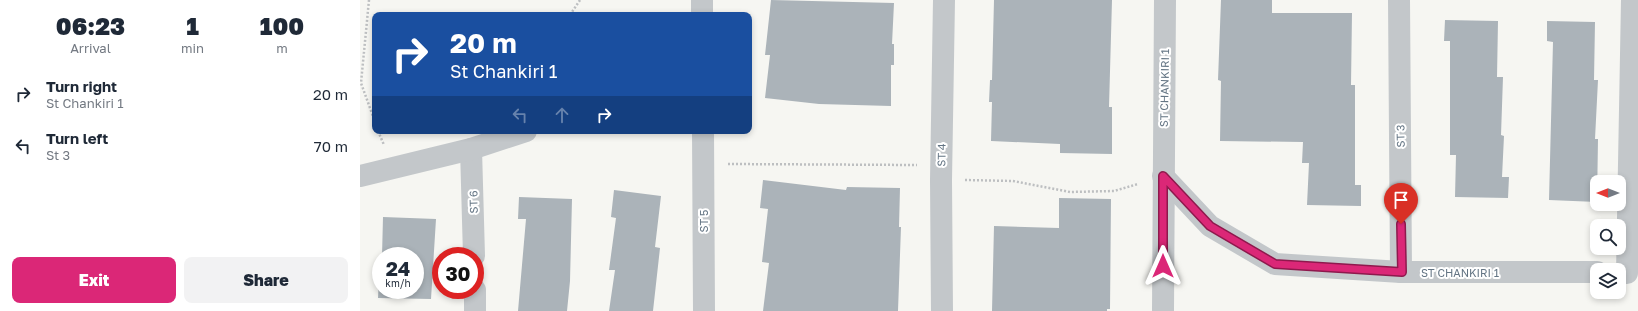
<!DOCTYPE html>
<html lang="en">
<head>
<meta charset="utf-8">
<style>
	body { margin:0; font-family:"Golos Text",sans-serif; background:#f2f2f3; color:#1f2937; height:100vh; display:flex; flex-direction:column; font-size:15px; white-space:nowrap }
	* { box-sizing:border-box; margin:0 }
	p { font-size:13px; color:#747a83 }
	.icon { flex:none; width:22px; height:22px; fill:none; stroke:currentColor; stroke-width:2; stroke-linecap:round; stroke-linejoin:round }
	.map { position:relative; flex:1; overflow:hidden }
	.panel { display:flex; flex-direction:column; background:#fff; width:360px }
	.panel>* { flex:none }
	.hud { position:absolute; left:12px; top:12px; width:380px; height:122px; border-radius:8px; box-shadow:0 2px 6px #0003; background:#1a4fa0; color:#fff; overflow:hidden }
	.needle { width:26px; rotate:270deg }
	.controls { position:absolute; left:1230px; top:175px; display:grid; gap:8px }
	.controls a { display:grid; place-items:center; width:36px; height:36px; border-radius:8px; background:#fff; box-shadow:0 2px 6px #0003; font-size:20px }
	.speed { position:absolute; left:12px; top:247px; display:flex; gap:8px; font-size:20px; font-weight:700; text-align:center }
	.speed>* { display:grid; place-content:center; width:52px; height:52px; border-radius:50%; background:#fff; box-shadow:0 2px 6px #0003; line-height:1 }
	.speed small { font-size:10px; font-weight:400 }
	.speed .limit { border:6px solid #d22; background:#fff; color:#111 }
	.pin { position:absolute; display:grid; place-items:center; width:34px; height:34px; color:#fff; margin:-41px -17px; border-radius:50% 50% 50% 0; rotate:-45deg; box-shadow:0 0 4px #0007 }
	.pin .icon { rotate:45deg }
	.me { position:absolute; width:44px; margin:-22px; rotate:0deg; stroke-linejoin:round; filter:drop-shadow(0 0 3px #0008) }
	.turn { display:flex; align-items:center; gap:14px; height:84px; padding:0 12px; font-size:18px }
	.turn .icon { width:52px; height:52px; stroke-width:2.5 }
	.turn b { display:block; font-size:28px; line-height:34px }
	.lanes { display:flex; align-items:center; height:38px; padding:0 12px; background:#0003; justify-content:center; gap:20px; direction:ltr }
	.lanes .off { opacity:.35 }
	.eta { display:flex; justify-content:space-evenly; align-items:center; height:68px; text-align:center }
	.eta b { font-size:24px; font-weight:800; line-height:28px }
	.primary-button { display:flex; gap:8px; margin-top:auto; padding:8px 12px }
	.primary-button a { flex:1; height:46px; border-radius:8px; background:#db2777; color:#fff; font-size:16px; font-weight:800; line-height:46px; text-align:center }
	.primary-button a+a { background:#f2f2f3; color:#1f2937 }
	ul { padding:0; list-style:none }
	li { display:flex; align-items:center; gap:12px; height:52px; padding:0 12px }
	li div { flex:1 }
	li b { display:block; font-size:15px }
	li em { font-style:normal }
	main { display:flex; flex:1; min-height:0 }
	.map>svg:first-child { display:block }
	.building { fill:#abb3b9 }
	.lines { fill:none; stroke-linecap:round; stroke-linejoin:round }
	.path { stroke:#bdbfc1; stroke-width:2.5; stroke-dasharray:2 2; stroke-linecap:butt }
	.street { stroke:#c3c7ca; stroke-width:22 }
	.route-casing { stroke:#8e194d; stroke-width:10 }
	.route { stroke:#db2777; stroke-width:7 }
	.labels { text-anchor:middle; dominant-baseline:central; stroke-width:4; stroke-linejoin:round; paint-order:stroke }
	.street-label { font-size:11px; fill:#647584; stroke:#fff }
</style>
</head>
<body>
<main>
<section class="panel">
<div class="eta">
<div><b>06:23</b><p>Arrival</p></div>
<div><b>1</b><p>min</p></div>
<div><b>100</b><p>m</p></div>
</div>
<ul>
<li><svg class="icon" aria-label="right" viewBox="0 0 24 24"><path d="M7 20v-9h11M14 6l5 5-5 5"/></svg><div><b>Turn right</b><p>St Chankiri 1</p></div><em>20 m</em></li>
<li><svg class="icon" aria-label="left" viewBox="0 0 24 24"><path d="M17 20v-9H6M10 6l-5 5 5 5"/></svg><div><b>Turn left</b><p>St 3</p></div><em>70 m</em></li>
</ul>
<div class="primary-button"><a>Exit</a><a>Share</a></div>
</section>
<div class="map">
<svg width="1278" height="311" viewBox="0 0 1278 311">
	<rect width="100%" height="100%" fill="#f6f6f2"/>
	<!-- building -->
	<g class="building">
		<path d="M411,0L534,3L532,44H534V65H531V106L459,104L405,98L410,55H405Z"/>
		<path d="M634,0H752L749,107H752V154L700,153V144L631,141L632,102H629L630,80H632Z"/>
		<path d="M861,0H912V13H992L991,85H995V185H1001V206L947,205L949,163H942L943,142L860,141L861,81L858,80Z"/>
		<path d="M1085,20L1138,21L1137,77H1143L1141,135L1144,136L1142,177H1149L1148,198L1095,197L1096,155H1090V41H1084Z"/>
		<path d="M1187,21L1235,22L1234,80H1238L1235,139H1238L1237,202L1189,200L1193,42L1187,41Z"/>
		<path d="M403,180L486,190L487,187L540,188L539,227H541L538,311H403L409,263L402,262L408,209L400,208Z"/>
		<path d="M254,190L301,196L295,247L300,248L293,311H249L255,270H249L256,218L251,217Z"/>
		<path d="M159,197L212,199L210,281L207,311H158L166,219H158Z"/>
		<path d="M699,198L751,199L750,309H747V311H632L634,226L699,228Z"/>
		<path d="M23,217L76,219L71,299L18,298L19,276H21V290H55V256H22Z"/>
	</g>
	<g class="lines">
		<!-- path -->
		<g class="path">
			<path d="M9,0L1,83L15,122"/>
			<path d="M210,15L220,0"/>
			<path d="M18,131L24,145"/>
			<path d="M368,164L557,165"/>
			<path d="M605,180L653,181L710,192L754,191L778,184"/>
		</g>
		<!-- street -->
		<g class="street">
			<path d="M342,0V15"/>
			<path d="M1039,0L1041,272"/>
			<path d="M343,131L344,311"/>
			<path d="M111,149L114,256"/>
			<path d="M0,176L111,149L166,131"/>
			<path d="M803,176L850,226L915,264L1041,272H1237"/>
			<path d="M1267,273L1272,0"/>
			<path d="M115,290V311"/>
			<path d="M582,311L581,180L584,0"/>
			<path d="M803,311L805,0"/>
		</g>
	</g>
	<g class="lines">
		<defs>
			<path id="route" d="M803,266V176L850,226L915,264L1042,272L1041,224"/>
		</defs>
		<!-- route casing -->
		<use href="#route" class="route-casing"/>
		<!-- route -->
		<use href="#route" class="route"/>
	</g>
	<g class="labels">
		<!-- street labels -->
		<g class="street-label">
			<text transform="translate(804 88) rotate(-89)">ST CHANKIRI 1</text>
			<text transform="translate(1040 136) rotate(-91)">ST 3</text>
			<text transform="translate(581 155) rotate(-89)">ST 4</text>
			<text transform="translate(113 202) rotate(-91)">ST 6</text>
			<text transform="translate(343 221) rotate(-90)">ST 5</text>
			<text x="1100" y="272">ST CHANKIRI 1</text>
		</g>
	</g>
</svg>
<div class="controls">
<a><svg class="needle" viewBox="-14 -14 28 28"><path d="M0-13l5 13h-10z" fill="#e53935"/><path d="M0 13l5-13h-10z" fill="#747a83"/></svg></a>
<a><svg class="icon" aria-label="search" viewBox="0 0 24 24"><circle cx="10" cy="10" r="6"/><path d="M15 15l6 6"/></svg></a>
<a><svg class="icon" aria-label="layers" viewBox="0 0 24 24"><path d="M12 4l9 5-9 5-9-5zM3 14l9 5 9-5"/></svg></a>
</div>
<div class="speed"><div>24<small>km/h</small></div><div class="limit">30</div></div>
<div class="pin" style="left:1041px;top:224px;background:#d93025"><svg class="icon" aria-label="arrive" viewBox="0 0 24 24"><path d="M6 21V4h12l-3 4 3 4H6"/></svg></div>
<svg class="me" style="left:803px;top:266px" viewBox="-20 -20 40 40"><path d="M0-17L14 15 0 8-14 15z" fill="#db2777" stroke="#fff" stroke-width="4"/></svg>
<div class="hud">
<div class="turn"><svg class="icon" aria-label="right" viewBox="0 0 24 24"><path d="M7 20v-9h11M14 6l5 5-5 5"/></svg><div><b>20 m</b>St Chankiri 1</div></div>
<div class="lanes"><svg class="icon off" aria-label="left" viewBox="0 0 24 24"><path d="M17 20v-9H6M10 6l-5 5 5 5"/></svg><svg class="icon off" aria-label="ahead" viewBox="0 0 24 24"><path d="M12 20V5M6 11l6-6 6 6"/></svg><svg class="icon" aria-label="right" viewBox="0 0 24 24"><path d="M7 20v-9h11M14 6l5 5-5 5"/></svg></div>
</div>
</div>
</main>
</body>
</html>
